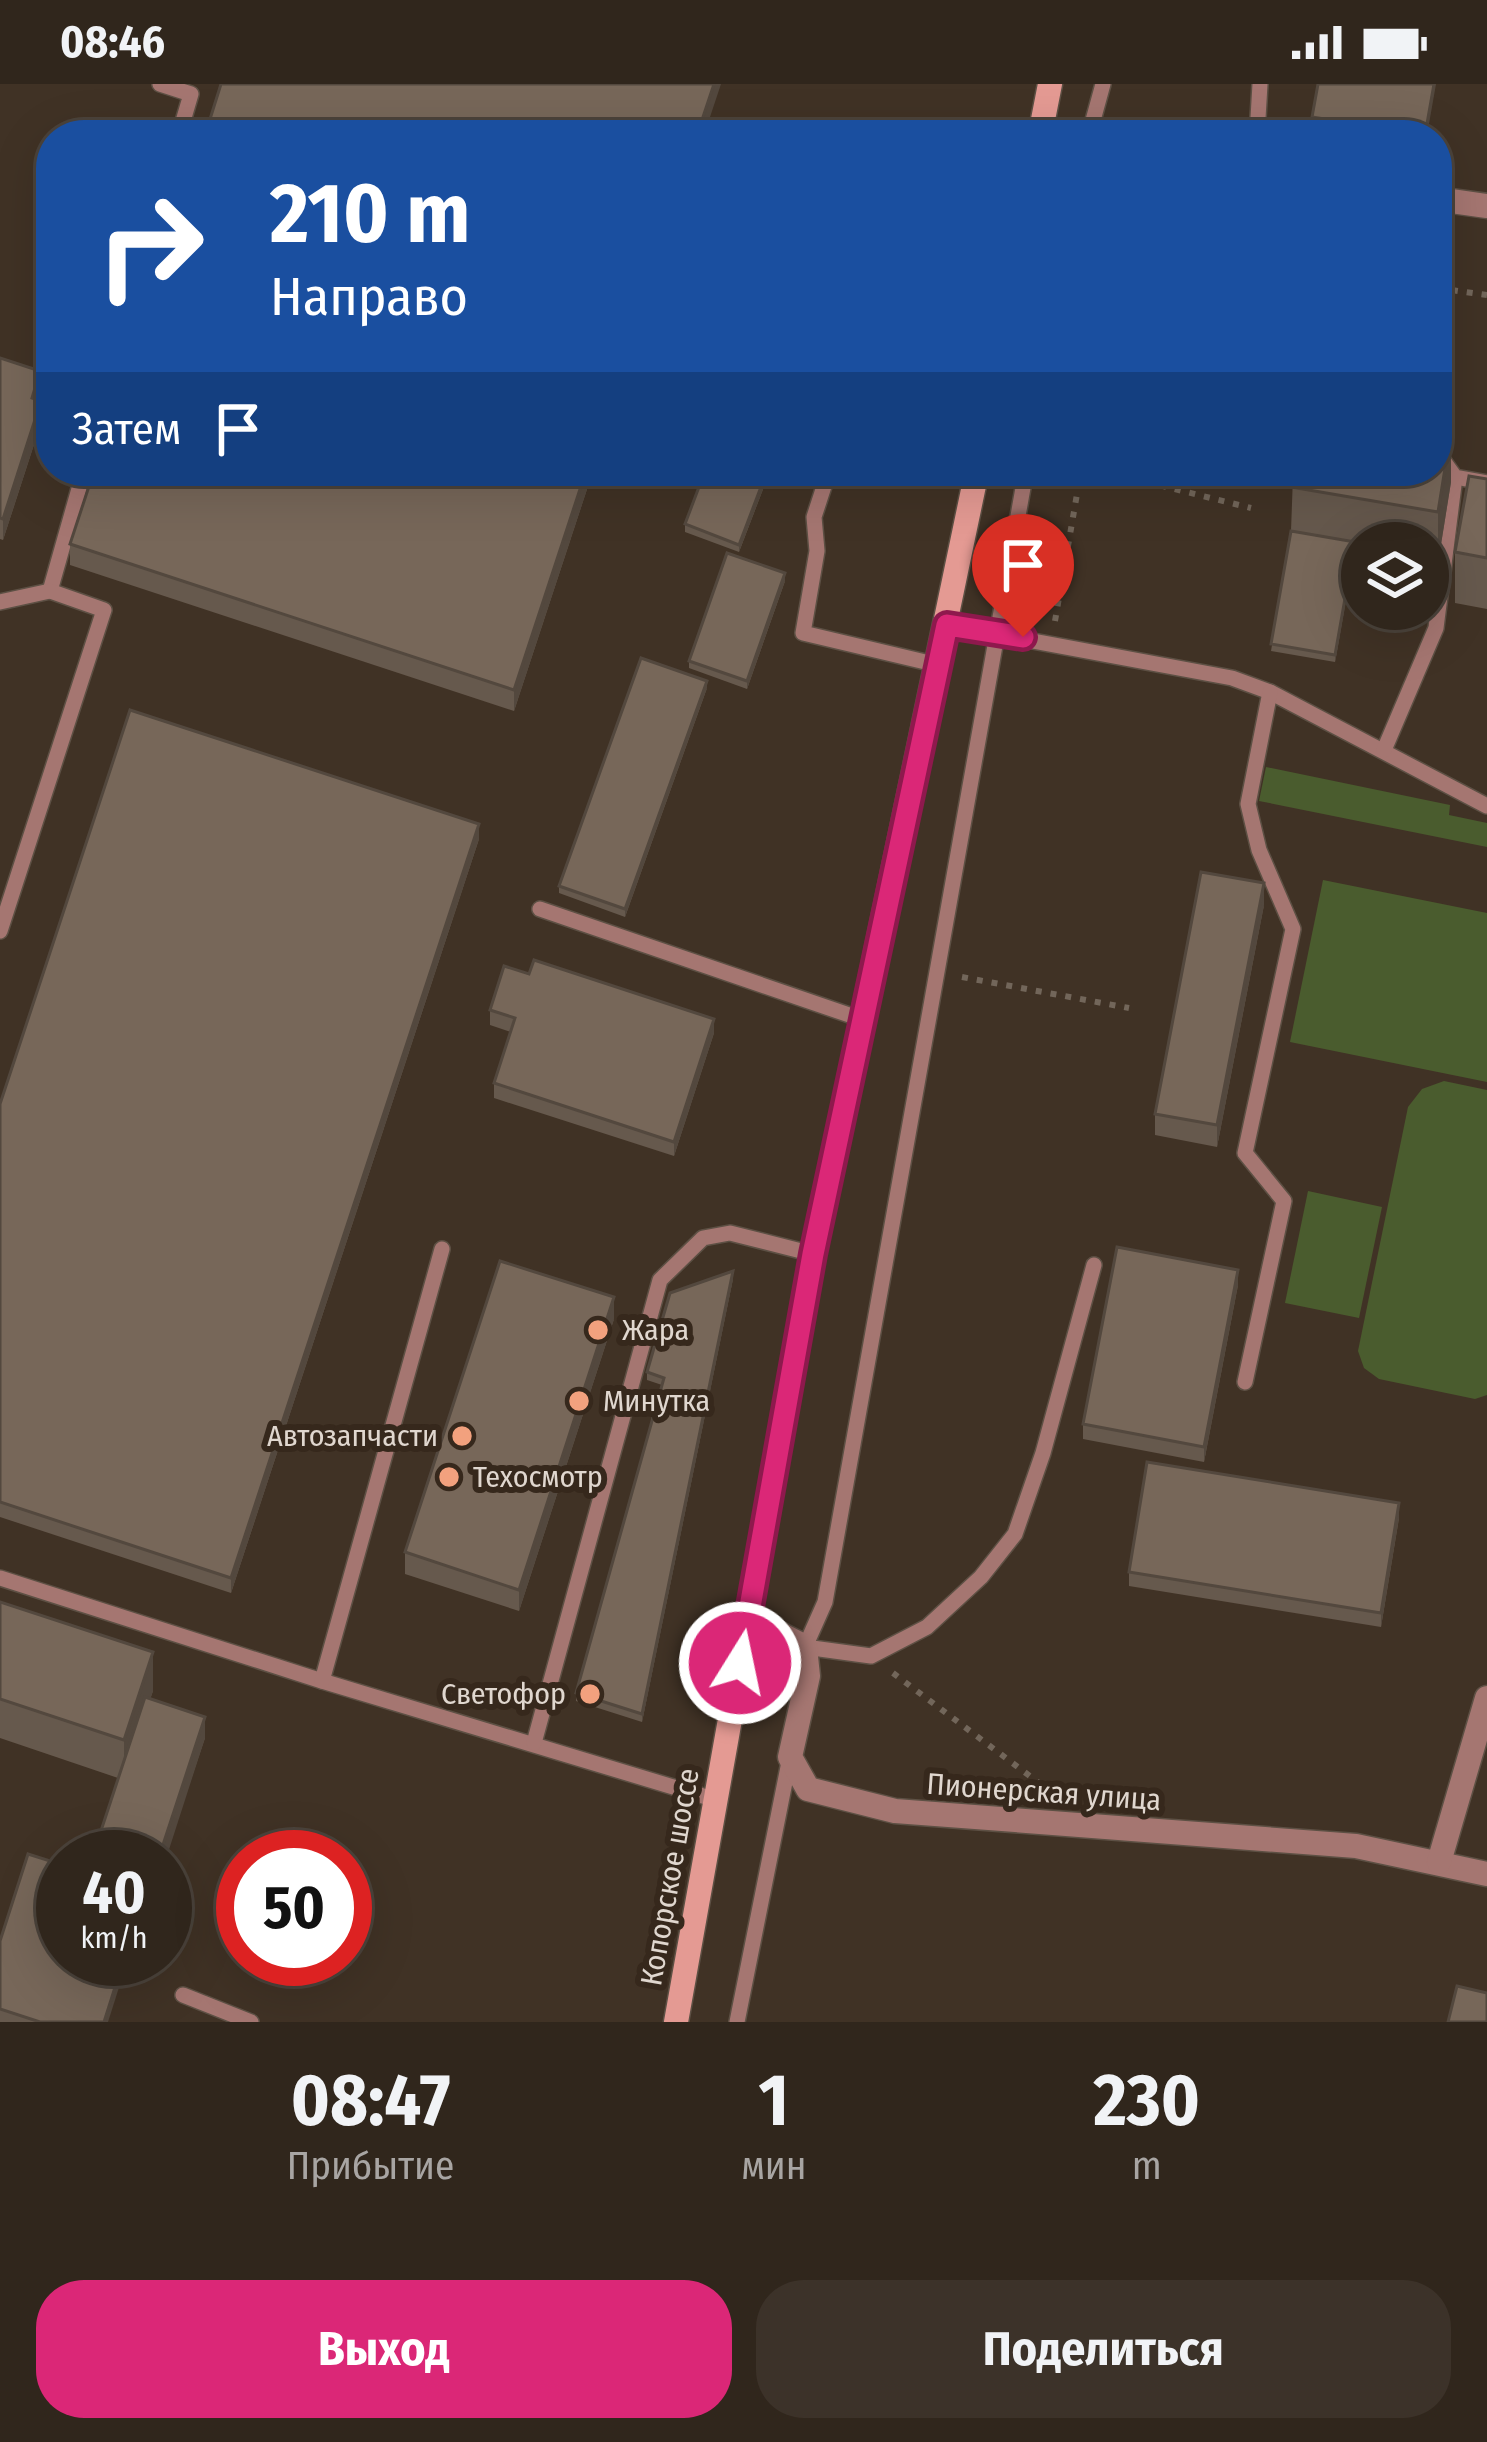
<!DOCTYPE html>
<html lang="ru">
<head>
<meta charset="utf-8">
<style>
	body { margin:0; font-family:"Fira Sans Condensed",sans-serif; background:#3c3229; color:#f1f3f6; height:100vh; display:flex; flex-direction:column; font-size:45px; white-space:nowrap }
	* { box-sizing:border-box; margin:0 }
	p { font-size:39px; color:#a8a5a3 }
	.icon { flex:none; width:66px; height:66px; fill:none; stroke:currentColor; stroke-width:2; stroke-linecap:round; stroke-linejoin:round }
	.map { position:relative; height:1938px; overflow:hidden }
	.sheet { display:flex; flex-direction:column; background:#30261c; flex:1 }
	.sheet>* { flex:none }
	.hud { position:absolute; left:36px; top:36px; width:1416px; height:366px; border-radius:48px; box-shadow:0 12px 48px #0002,0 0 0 3px #4b433b; background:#1a4fa0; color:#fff; overflow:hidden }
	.tools { position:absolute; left:1341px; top:438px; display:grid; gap:24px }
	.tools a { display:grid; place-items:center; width:108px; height:108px; border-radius:50%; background:#30261c; box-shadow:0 12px 48px #0002,0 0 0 3px #4b433b; font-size:60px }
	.speed { position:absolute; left:36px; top:1746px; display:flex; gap:24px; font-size:60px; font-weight:700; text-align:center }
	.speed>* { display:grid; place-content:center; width:156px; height:156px; border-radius:50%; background:#30261c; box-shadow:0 12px 48px #0002,0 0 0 3px #4b433b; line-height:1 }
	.speed small { font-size:30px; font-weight:400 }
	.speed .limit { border:18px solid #d22; background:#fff; color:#111 }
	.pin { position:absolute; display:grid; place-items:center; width:102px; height:102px; color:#fff; margin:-123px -51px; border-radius:50% 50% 50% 0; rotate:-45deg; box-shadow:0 0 12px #0007 }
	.pin .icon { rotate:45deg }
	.me { position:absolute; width:132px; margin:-66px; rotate:10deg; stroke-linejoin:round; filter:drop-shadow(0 0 9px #0008) }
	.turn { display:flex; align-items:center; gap:42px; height:252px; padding:0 36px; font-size:54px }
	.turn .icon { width:156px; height:156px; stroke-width:2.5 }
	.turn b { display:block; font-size:84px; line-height:102px }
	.then { display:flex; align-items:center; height:114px; padding:0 36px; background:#0003; gap:24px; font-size:45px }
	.eta { display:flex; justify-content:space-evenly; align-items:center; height:204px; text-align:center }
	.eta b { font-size:72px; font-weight:700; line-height:84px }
	.cta { display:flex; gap:24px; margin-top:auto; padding:24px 36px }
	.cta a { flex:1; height:138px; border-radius:48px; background:#db2777; color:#fff; font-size:48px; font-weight:700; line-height:138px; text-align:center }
	.cta a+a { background:#3c3229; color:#f1f3f6 }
	.status { display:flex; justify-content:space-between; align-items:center; height:84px; padding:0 60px; background:#30261c; direction:ltr }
	.status svg { height:33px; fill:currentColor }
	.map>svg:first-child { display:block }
	.green { fill:#4a5c2e }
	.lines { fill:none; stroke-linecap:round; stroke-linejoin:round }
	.service-casing { stroke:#5d5044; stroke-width:18 }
	.minor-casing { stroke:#5d5044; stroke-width:27 }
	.secondary-casing { stroke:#5d5044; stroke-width:27 }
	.path { stroke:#72665a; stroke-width:6; stroke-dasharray:6 9; stroke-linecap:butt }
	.service { stroke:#a57671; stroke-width:15 }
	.minor { stroke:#a57671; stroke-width:24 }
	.secondary { stroke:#e49a93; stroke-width:24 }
	.wall { fill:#66594d }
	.shaded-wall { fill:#53483e }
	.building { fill:#776759; stroke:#53483e; stroke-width:3 }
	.route-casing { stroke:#8e194d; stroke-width:30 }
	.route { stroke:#db2777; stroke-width:21 }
	.poi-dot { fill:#f2a17e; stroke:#36281c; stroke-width:4.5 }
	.labels { text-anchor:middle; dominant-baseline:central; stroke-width:12; stroke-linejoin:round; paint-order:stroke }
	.poi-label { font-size:30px; fill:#e0d7cf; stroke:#36281c; text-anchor:start }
	.street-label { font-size:30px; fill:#e0d7cf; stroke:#36281c }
</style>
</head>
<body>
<div class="status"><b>08:46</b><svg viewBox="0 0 49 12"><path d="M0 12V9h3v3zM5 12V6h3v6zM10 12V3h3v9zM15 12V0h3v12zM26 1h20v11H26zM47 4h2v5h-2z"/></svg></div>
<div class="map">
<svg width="1487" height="1938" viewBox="0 0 1487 1938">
	<rect width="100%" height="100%" fill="#403225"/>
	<!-- green -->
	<g class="green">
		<path d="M1266,683L1450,721L1449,731L1487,739V763L1259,717Z"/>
		<path d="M1323,796L1487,829V998L1290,958Z"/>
		<path d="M1444,997L1487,1006V1311L1475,1315L1379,1295L1364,1284L1358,1267L1408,1023L1422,1005Z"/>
		<path d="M1308,1107L1382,1123L1359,1234L1285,1219Z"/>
	</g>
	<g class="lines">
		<defs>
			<g id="service">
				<path d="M160,0L191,10L179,51"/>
				<path d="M1089,51L1103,0"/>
				<path d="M1257,51L1260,0"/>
				<path d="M1437,368L1455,393L1487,399"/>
				<path d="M829,387L814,433L817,467L803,549L938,581"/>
				<path d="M1026,387L825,1518L805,1563L871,1572L927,1543L981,1493L1015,1450L1043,1369L1094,1181"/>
				<path d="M50,507L84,387"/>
				<path d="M0,518L50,507L104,526L0,847"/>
				<path d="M947,541L1232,594L1270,608L1487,722"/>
				<path d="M1384,666L1436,544L1455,393"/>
				<path d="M540,825L861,935"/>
				<path d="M1245,1298L1284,1117L1245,1069L1293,845L1259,766L1248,720L1270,608"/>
				<path d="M0,1494L322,1597L713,1715"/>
				<path d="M322,1597L442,1165"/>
				<path d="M534,1659L660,1196L703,1154L730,1149L813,1170"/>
				<path d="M183,1911L251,1938"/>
				<path d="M737,1938L790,1673"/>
			</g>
			<g id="minor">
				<path d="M1437,115L1487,122"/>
				<path d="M749,1534L805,1563L808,1592L790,1673L808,1705L895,1727L1356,1762L1487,1790"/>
				<path d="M1439,1778L1487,1614"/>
			</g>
			<g id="secondary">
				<path d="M1040,51L1050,0"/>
				<path d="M676,1938L813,1170L977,387"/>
			</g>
		</defs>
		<!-- service casing -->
		<use href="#service" class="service-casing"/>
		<!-- minor casing -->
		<use href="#minor" class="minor-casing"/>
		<!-- secondary casing -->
		<use href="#secondary" class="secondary-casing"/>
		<!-- path -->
		<g class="path">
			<path d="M1437,204L1487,211"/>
			<path d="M1102,387L1251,424"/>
			<path d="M1055,537L1081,387"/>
			<path d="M962,893L1129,924"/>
			<path d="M893,1589L1055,1711"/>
		</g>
		<!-- service -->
		<use href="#service" class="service"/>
		<!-- minor -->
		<use href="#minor" class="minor"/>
		<!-- secondary -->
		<use href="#secondary" class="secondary"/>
	</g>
	<!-- wall -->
	<g class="wall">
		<path d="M1312,33L1427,51H1331L1312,48Z"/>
		<path d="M0,274L40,309L38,316L41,339L3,456L0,455Z"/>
		<path d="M593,387L514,627L70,481V460Z"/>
		<path d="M705,387H770L739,468L685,448V440Z"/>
		<path d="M1260,387H1437L1451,398L1438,479L1428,478V459H1362V466L1355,465L1335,578L1271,567L1291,447L1293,392Z"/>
		<path d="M1487,395V525L1455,519V468Z"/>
		<path d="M785,497L747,605L689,584V577Z"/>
		<path d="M707,604L625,833L559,809V802Z"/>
		<path d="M479,755L231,1509L0,1433V1020Z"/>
		<path d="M1264,821L1217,1063L1155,1051V1030Z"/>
		<path d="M529,890L714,949L674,1072L494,1014V999L511,948L490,941V926Z"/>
		<path d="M733,1195L642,1638L576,1617V1609L662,1301L647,1296V1288Z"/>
		<path d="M1238,1201L1204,1378L1083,1355V1340Z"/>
		<path d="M614,1235L519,1527L405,1490V1468Z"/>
		<path d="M1399,1434L1381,1543L1129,1502V1488Z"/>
		<path d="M0,1518L153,1607L150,1615L205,1654L165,1773H94L118,1694L0,1654Z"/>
		<path d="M0,1857L108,1938H0Z"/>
	</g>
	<!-- shaded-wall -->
	<g class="shaded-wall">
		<path d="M714,0H721L704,51H697Z"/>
		<path d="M1434,0H1436L1427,51H1425Z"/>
		<path d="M40,287V309L32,336V314Z"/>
		<path d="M41,317V339L3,456V435Z"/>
		<path d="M1451,347V398L1438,479V428Z"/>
		<path d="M586,387H593L514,627V606Z"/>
		<path d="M767,387H770L739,468V461Z"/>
		<path d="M1355,458V465L1335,578V571Z"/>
		<path d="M785,489V497L747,605V597Z"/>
		<path d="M707,597V604L625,833V825Z"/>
		<path d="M479,740V755L231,1509V1494Z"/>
		<path d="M1264,799V821L1217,1063V1041Z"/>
		<path d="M714,935V949L674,1072V1058Z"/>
		<path d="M1238,1186V1201L1204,1378V1363Z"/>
		<path d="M733,1187V1195L642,1638V1630Z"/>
		<path d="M614,1213V1235L519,1527V1506Z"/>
		<path d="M1399,1419V1434L1381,1543V1529Z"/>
		<path d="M153,1568V1607L124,1695V1656Z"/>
		<path d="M205,1633V1654L165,1778V1773H159Z"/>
		<path d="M124,1875H128L108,1938H104Z"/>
	</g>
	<!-- building -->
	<g class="building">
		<path d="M221,0H714L697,51H205Z"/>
		<path d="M1318,0H1434L1425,51L1312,33Z"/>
		<path d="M0,274L40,287L32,314L41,317L3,435L0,434Z"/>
		<path d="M1437,345L1451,347L1438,428L1291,403L1294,387H1437Z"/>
		<path d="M94,387H586L514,606L70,460Z"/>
		<path d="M705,387H767L739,461L685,440Z"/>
		<path d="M1469,392L1487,395V474L1455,468Z"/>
		<path d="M1291,447L1355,458L1335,571L1271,560Z"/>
		<path d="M727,469L785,489L747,597L689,577Z"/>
		<path d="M641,574L707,597L625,825L559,802Z"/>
		<path d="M130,626L479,740L231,1494L0,1418V1020Z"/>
		<path d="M1201,788L1264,799L1217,1041L1155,1030Z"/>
		<path d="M534,876L714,935L674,1058L494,999L515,934L490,926L504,882L529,890Z"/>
		<path d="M1117,1163L1238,1186L1204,1363L1083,1340Z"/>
		<path d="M500,1177L614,1213L519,1506L405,1468Z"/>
		<path d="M733,1187L642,1630L576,1609L664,1294L647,1288L670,1209Z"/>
		<path d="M1147,1378L1399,1419L1381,1529L1129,1488Z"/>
		<path d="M0,1518L153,1568L124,1656L0,1615Z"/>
		<path d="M145,1613L205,1633L159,1773H110L94,1768Z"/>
		<path d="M28,1770L63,1781V1875H124L104,1938H40L0,1925V1857Z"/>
		<path d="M1457,1902L1487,1909V1938H1448Z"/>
	</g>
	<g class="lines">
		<defs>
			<path id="route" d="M740,1579L813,1170L947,541L1023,553"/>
		</defs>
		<!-- route casing -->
		<use href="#route" class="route-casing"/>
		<!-- route -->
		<use href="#route" class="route"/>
	</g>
	<!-- markers -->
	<g class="poi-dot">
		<circle cx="598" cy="1246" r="12"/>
		<circle cx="579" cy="1317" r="12"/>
		<circle cx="462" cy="1352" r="12"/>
		<circle cx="449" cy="1393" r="12"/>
		<circle cx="590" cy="1610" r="12"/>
	</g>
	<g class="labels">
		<!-- poi labels -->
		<g class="poi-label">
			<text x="622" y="1246">Жара</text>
			<text x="603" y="1317">Минутка</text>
			<text x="438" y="1352" text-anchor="end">Автозапчасти</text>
			<text x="473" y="1393">Техосмотр</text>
			<text x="566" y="1610" text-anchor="end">Светофор</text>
		</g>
		<!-- street labels -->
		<g class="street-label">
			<text transform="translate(1044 1708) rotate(4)">Пионерская улица</text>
			<text transform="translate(670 1793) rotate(-80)">Копорское шоссе</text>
		</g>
	</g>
</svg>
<div class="tools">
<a><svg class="icon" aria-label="layers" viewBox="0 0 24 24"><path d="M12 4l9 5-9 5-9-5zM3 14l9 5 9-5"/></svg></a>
</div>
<div class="speed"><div>40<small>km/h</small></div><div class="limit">50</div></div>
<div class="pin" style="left:1023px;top:553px;background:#d93025"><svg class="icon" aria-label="arrive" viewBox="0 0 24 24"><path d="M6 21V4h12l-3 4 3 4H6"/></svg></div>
<svg class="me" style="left:740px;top:1579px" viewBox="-20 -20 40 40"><circle r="17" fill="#db2777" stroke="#fff" stroke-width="3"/><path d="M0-11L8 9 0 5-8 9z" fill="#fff"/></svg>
<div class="hud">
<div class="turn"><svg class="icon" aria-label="right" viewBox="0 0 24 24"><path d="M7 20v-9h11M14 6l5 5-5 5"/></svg><div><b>210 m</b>Направо</div></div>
<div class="then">Затем<svg class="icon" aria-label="arrive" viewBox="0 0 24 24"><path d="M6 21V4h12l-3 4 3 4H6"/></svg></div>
</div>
</div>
<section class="sheet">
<div class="eta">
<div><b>08:47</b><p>Прибытие</p></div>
<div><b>1</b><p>мин</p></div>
<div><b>230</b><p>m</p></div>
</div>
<div class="cta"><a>Выход</a><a>Поделиться</a></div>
</section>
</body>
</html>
